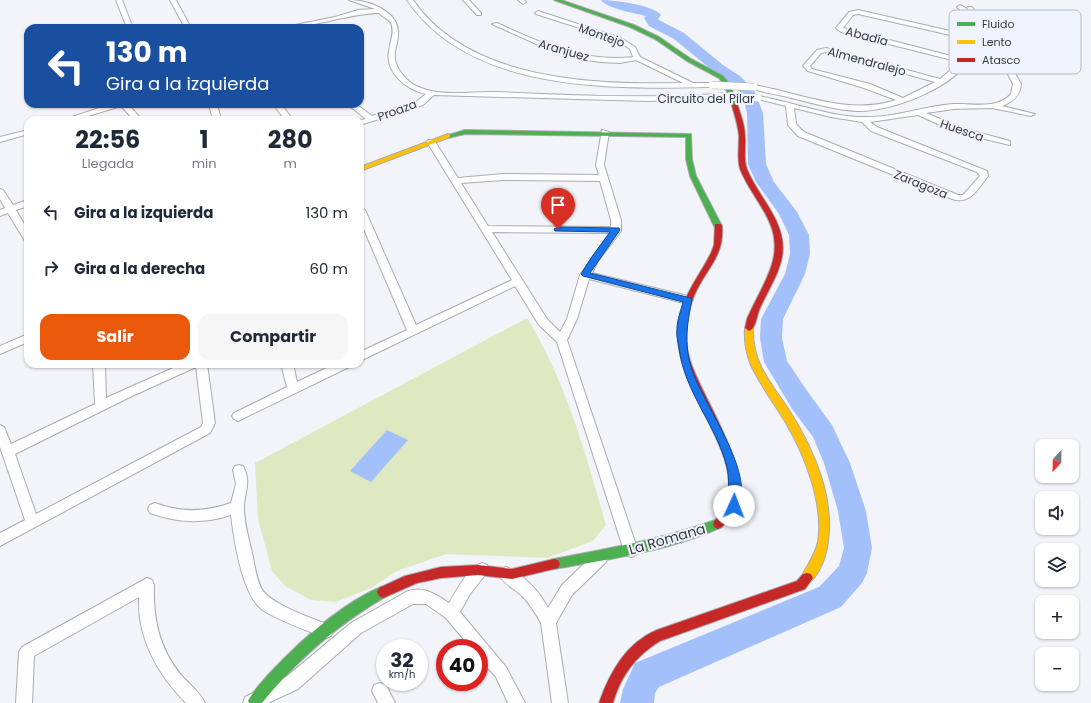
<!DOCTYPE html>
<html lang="es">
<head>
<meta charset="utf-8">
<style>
	body { margin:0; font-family:Poppins,sans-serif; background:#f6f6f7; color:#1f2937; height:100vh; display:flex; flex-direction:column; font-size:15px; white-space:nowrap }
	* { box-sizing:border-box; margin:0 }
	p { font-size:13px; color:#747a83 }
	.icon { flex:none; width:22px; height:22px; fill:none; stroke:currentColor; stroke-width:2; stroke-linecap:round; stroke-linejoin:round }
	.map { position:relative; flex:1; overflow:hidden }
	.side { position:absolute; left:24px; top:116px; width:340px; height:252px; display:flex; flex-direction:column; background:#fff; border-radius:12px; box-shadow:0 1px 3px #0004 }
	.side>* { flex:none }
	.top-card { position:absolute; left:24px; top:24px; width:340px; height:84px; border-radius:12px; box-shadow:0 1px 3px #0004; background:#1a4fa0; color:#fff; overflow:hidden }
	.needle { width:26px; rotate:202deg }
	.controls { position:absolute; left:1035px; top:439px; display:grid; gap:8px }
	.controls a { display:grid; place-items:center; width:44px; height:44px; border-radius:8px; background:#fff; box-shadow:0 1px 3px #0004; font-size:20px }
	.speed { position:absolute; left:376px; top:639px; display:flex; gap:8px; font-size:20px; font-weight:700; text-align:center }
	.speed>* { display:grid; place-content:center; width:52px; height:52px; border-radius:50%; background:#fff; box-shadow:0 1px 3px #0004; line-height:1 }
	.speed small { font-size:10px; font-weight:400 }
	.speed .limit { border:6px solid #d22; background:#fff; color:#111 }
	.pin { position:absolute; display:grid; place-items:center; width:34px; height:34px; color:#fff; margin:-41px -17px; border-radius:50% 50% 50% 0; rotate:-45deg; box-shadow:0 0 4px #0007 }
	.pin .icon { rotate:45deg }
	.me { position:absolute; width:44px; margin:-22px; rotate:2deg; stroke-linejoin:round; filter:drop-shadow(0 0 3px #0008) }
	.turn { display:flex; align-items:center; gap:14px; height:84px; padding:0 16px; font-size:18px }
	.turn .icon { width:52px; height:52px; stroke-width:2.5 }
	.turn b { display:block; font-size:28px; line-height:34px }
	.eta { display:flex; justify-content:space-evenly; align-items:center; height:68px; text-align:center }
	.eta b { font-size:24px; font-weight:700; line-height:28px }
	.primary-button { display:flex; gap:8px; margin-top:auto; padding:8px 16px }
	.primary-button a { flex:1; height:46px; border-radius:12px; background:#ea580c; color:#fff; font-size:16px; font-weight:700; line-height:46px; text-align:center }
	.primary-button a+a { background:#f6f6f7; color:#1f2937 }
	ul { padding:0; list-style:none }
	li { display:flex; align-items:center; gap:12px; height:56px; padding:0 16px }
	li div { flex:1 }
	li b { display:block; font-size:15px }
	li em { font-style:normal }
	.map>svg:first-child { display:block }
	.green { fill:#dee9c2 }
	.water { fill:#a4c0fb }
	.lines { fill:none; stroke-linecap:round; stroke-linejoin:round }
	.river { fill:#a4c0fb; fill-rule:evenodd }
	.street-casing { stroke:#aaacb0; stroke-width:2 }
	.fast-casing { stroke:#aaacb0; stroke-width:2 }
	.slow-casing { stroke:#aaacb0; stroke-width:2 }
	.jam-casing { stroke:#aaacb0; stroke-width:2 }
	.street { fill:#fdfdfe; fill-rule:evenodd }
	.fast { fill:#4caf50; fill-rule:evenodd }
	.slow { fill:#ffc107; fill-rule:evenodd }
	.jam { fill:#c62828; fill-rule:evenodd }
	.street-bridge-casing { stroke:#aaacb0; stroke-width:8; stroke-linecap:butt }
	.street-bridge { stroke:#fdfdfe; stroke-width:7 }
	.route { fill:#1a73e8; stroke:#114b97 }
	.labels { text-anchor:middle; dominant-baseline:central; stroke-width:4; stroke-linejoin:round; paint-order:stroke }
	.far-street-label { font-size:12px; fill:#383a3d; stroke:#eef3fd }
	.street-label { font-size:14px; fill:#383a3d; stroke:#eef3fd }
	.key { fill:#eef3fd; stroke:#b7bcc3; stroke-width:1 }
	.key-label { font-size:11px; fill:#383a3d }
</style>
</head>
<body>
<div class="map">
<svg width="1091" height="703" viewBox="0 0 1091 703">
	<rect width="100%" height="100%" fill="#f2f4fa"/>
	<!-- green -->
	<path class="green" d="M527,318C566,381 586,455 606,525L593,541L547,558L446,554L397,571L371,588L336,602L311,600L285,586L272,571L258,519L255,463Z"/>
	<!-- water -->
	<path class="water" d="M387,430L408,440L371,482L350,471Z"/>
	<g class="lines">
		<!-- river -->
		<path class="river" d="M601,0C613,0 654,5 661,15L658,19L659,20L684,33L723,65L740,76L754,90L763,113L766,164L774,182L797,212L809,235L810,254L805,274L783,319L782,338L787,361L810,395L832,425L850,463L866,511L872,548L867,573L862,583L841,607L659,687L655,693L654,703H620L623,689L635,663L819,587L839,566L844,548L838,511L824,463L813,437L792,409L764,362L760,338L761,319L785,274L790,254L789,235L779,214L756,182L748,164L747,113L742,94L730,82L713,71L674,39L649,26L644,18L646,16C635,13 607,9 601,0Z"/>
		<defs>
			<g id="street">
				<path d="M116,0H122L133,28H127Z"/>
				<path d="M170,0H176L191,28H185Z"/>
				<path d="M349,0C367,0 397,10 398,31C399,38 396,45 395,52C393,68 407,83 421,88C444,97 473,91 497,92C570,95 644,99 718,94L722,96L718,98L694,100L647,101L434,95L423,105L360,125V120L366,119L347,104H356L372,116L417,101L426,94C407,90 385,73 389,51C390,43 395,31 391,23C389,20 382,16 379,13C345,14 314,28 280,28L335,17L358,10L375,9Z"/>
				<path d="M407,0H413C469,81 594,85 683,83L636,60L620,63L601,62L580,59L543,47L492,24L497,23C540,43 585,63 633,57L630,49L617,40L536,14L535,13L538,11L621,38L635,47L640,57L693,83H712L716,85L712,87C612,89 470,93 407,0Z"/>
				<path d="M463,0H469L481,13V15H477Z"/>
				<path d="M518,0H524L526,2L523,4Z"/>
				<path d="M960,5C971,9 973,19 974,30C975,38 976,46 973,53C958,87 892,112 857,111C835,110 813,103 791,98C782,95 757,92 750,87L754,85C801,93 848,116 896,100L864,88L808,71L803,66L817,50L826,48L940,79L960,62L841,32L836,28L849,12L858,10L968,35L966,16L957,7ZM858,14L968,39V49L963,59L843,28L853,15ZM826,52L935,82L903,98L870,84L812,69L810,66L821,53Z"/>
				<path d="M968,7H972L993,34L1021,84C1020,96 1013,102 1002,106L1035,114L1031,116L992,108L954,109L926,113L962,128L1010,141V145L956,132L918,115L870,122L877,127L987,171L988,176C978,189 970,205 952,199L798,136L788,125L786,106L754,98L758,96C794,102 831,118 868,117C897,117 924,106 953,104C971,103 997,110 1011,94L1013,84L987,34L967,8ZM794,108L831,117L862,122L871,131L977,172L980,176L963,195H958L804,132L796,124Z"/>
				<path d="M236,25H240L241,28H235Z"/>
				<path d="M111,104H128L142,120H134L121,106L75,120H63Z"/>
				<path d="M209,104H217L221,120H213Z"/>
				<path d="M273,104H281L293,120H285Z"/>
				<path d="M28,130V134L0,142V137Z"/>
				<path d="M602,130L609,132L604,165L621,220V231L598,261L592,273L688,296L693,300L688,304L589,279L577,319L567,340L638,551L636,555L631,557L626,555L624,551L557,342L539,325L515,286L360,361V352L407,330L360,220V207L365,210L416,325L512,280L427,142L428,140H434L458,178L503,174L599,175L596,165ZM503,180L600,181L611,220V227L488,226L461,183ZM492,232L610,233L580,275L567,319L560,332L547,319Z"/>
				<path d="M0,189L3,190L13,205L28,200V206L16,210L28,231V242L25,241L8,213L0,216V210L5,208L0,199Z"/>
				<path d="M28,334V342L0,354V346Z"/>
				<path d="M93,364H105L106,398L182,364H207L215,423L210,433L0,546V533L25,520L0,447V425L4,427L11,444L95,404ZM196,367L203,423L201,427L36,514L15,454L130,397Z"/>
				<path d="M281,364H293L297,382L335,364H351L349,367L242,419L238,421L234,419L232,416L234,413L287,387Z"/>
				<path d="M239,465L243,466C252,483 244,492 244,508C244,523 249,539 252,553C255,565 256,581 263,591C276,607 313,618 331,626L333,631L331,636L326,638C308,631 280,621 264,611C242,597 234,540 231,515C203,524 178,523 150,513L148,509L150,505L155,503C181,513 205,512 231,503L236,484L233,470L235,466Z"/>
				<path d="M601,551L606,552L608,557L606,562L572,595L556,623L568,703H552L541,623C536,614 530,604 522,596C515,589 503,584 499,574L501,569L506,567C523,574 540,592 548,608L562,585L596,552Z"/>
				<path d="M482,563L487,565L489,570L470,594L460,612L506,667L525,703H508L496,677L479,658V648H471L446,618L426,604H413L361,633L298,689L268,703H243L245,697L286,677L351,623L406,592C423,585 435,594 449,603C457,590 467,569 482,563Z"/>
				<path d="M147,578L152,580L154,585C153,619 159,648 181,675C189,684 200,692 205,703H186C158,675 137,638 139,597L34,656L32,703H16L19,652L22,647Z"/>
				<path d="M380,683L386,685L395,703H378L372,691L374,685Z"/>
			</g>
			<g id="fast">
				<path d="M554,0H561L634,25L659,37L691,59L723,76L730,84L738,106L735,108L732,106L724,84L719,78L687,61L655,39L630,27Z"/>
				<path d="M465,130L691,134L692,159L696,176L722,226L718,228L714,226L690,176L686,159V137L465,134L448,138L445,136Z"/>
				<path d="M718,519L722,521L723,524L722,527C669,551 610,559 554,569L550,568L548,564L550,560L554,559C610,548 664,539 718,519Z"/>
				<path d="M383,586L387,588L389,592L387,596C338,624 298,659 262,703H249L248,701C253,691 262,682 269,674C299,642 342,603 383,586Z"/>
			</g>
			<g id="slow">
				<path d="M448,134L450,135V137L360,171V167Z"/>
				<path d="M749,325L753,328C752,362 769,381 787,407C815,450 839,506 825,556C822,565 816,580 807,583L803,582L801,578C807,565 815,556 818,542C824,504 805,455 786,423C774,403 761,386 751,365C746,353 744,342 745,328Z"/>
			</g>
			<g id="jam">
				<path d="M735,104L738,106C741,116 745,126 745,136C746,147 743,158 747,169C753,184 763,197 771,211C795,252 778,270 760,308C757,314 756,329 749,331L745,328L747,319C761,285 787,257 768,219C760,202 747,187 740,169C737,158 739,147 739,136C738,126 735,116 732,106Z"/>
				<path d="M715,224H721L722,226C724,252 712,263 700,284C687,306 682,335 690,360C702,400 763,481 729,519C726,523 723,527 718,529L714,527L713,524C716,517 725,512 727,505C743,446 671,388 678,324C682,296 699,277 711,253L714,245Z"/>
				<path d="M554,559L558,560L560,564L558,568L512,579L478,575L441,578L417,583L383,598L379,596L377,592L379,588L405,576L441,567L478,565L512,569Z"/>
				<path d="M807,573L811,574L813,578L805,589L660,641C636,656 621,675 613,703H599C610,672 626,643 657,630L797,581L803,574Z"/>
			</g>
		</defs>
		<!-- street casing -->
		<use href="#street" class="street-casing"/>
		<!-- fast casing -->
		<use href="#fast" class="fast-casing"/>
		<!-- slow casing -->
		<use href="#slow" class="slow-casing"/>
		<!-- jam casing -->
		<use href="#jam" class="jam-casing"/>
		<!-- street -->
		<use href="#street" class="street"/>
		<!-- fast -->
		<use href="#fast" class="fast"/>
		<!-- slow -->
		<use href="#slow" class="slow"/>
		<!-- jam -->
		<use href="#jam" class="jam"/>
		<defs>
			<g id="street-bridge">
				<path d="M712,85L754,87"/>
				<path d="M718,96L758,98"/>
			</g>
		</defs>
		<!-- street-bridge casing -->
		<use href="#street-bridge" class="street-bridge-casing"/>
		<!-- street-bridge -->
		<use href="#street-bridge" class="street-bridge"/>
	</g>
	<!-- route -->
	<path class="route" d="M558,227L619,228L620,230L590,273L691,298L692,300C687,323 684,344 691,367C702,404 756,471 738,509H730C727,502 730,478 727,467C716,424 685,394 679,348C678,342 676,335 677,329C677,320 681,311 683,302L583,276L581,274L591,258L610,232L555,231L554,229Z"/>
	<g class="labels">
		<!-- far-street labels -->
		<g class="far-street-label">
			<text transform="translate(602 35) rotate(20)">Montejo</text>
			<text transform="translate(867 36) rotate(15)">Abadía</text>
			<text transform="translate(564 50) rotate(16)">Aranjuez</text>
			<text transform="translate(867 61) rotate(15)">Almendralejo</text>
			<text x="706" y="98">Circuito del Pilar</text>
			<text transform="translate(397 110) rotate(-20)">Proaza</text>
			<text transform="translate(962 130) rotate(19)">Huesca</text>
			<text transform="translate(921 184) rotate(22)">Zaragoza</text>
		</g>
		<!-- street labels -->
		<g class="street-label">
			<text transform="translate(667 539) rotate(-16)">La Romana</text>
		</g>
	</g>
	<!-- legend -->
	<rect x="949" y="10" width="132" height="64" rx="6" class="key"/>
	<rect x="957" y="22" width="18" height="4" fill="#4caf50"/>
	<rect x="957" y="40" width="18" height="4" fill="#ffc107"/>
	<rect x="957" y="58" width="18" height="4" fill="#c62828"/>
	<g class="key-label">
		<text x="982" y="28">Fluido</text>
		<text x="982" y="46">Lento</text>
		<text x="982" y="64">Atasco</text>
	</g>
</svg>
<div class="controls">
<a><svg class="needle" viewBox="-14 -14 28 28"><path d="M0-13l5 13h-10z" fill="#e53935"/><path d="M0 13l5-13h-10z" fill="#747a83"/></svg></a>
<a><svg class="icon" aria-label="sound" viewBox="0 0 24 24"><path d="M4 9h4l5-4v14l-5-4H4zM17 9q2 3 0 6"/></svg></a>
<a><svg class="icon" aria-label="layers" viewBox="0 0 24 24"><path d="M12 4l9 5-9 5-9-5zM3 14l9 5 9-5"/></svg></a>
<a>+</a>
<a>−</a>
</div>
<div class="speed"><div>32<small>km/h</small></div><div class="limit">40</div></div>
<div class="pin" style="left:558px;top:229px;background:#d93025"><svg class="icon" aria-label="arrive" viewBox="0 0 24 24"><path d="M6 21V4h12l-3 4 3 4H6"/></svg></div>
<svg class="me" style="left:734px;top:506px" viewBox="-20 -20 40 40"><circle r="19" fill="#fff"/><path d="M0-13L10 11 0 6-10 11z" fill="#1a73e8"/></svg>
<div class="top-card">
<div class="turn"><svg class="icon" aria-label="left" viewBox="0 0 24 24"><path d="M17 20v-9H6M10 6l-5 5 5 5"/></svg><div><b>130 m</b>Gira a la izquierda</div></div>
</div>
<section class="side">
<div class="eta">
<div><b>22:56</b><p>Llegada</p></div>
<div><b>1</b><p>min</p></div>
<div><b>280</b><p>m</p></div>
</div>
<ul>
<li><svg class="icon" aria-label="left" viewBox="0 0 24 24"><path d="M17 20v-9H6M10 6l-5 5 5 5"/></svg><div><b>Gira a la izquierda</b></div><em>130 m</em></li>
<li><svg class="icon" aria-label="right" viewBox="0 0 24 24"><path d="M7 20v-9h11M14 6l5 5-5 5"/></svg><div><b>Gira a la derecha</b></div><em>60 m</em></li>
</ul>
<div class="primary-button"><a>Salir</a><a>Compartir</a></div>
</section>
</div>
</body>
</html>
